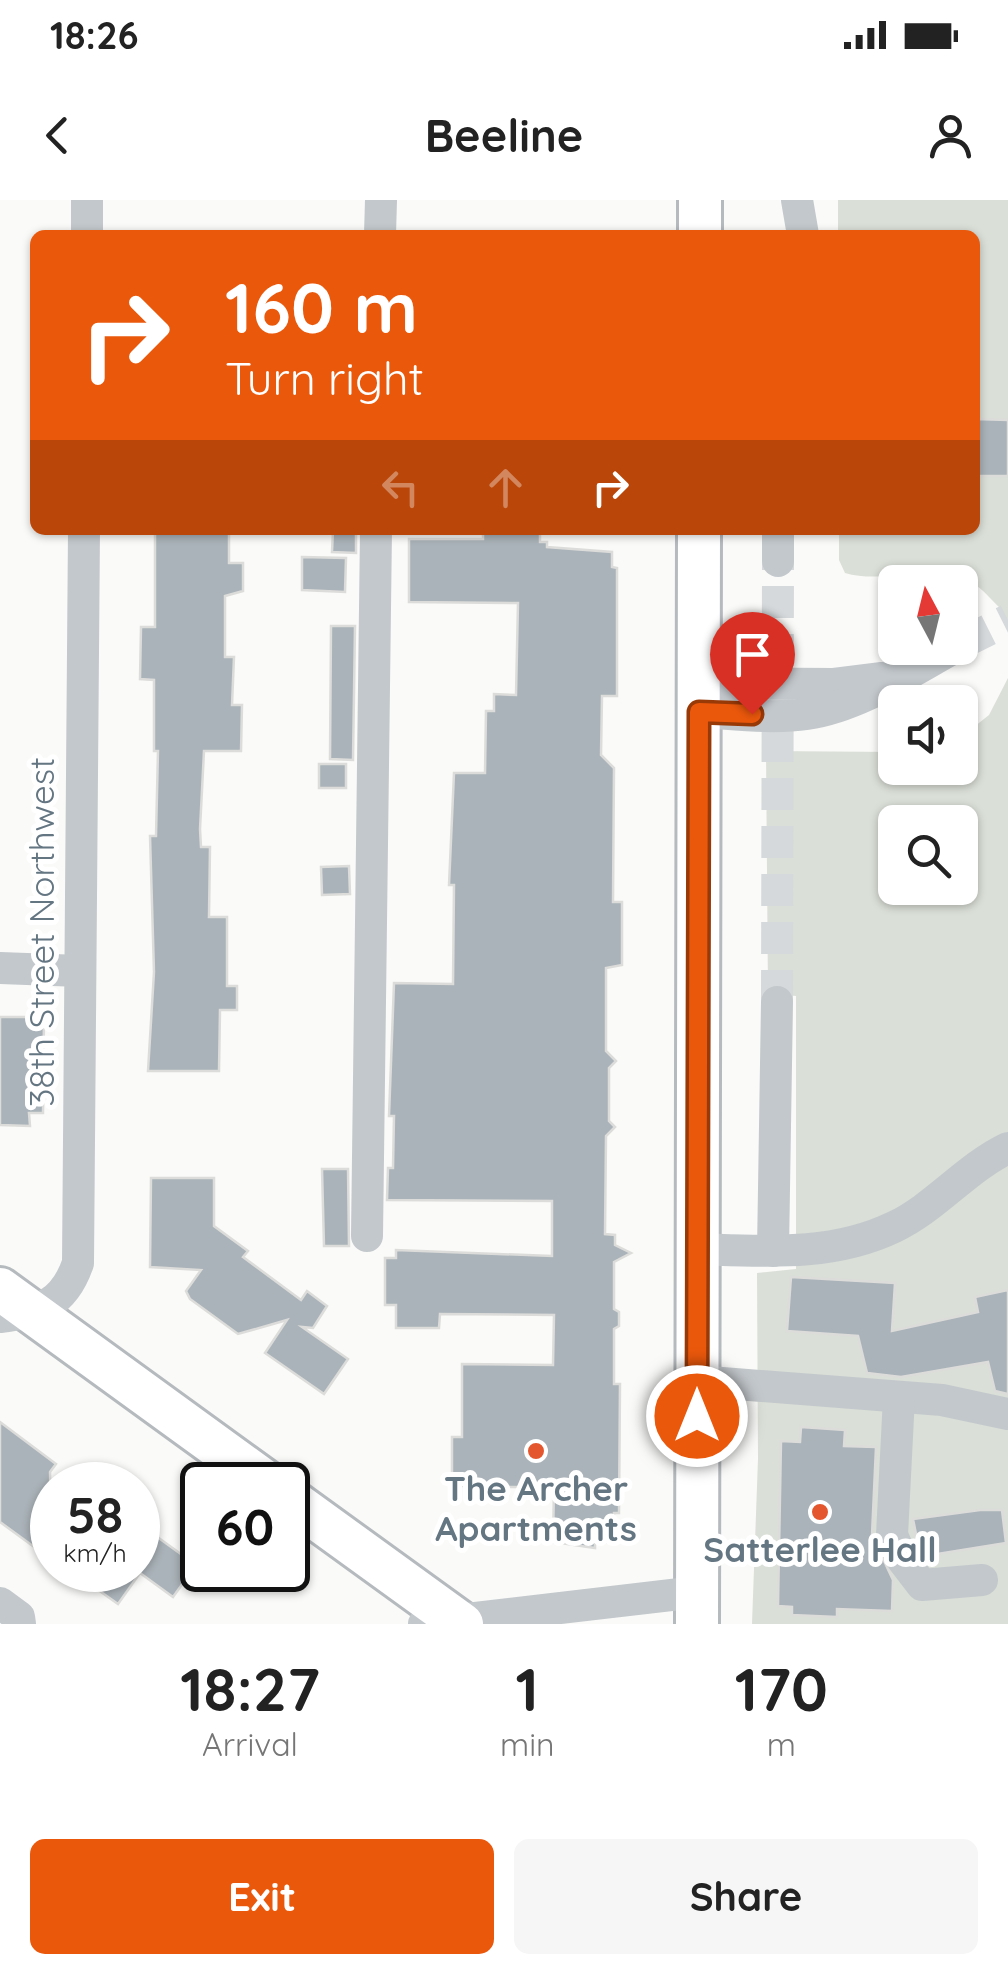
<!DOCTYPE html>
<html lang="en">
<head>
<meta charset="utf-8">
<style>
	body { margin:0; font-family:Quicksand,sans-serif; background:#f6f6f6; color:#222; height:100vh; display:flex; flex-direction:column; font-size:38px; white-space:nowrap }
	* { box-sizing:border-box; margin:0 }
	p { font-size:32px; color:#767676 }
	.icon { flex:none; width:55px; height:55px; fill:none; stroke:currentColor; stroke-width:2; stroke-linecap:round; stroke-linejoin:round }
	.map { position:relative; height:1424px; overflow:hidden }
	.side { display:flex; flex-direction:column; background:#fff; flex:1 }
	.side>* { flex:none }
	.hud { position:absolute; left:30px; top:30px; width:950px; height:305px; border-radius:15px; box-shadow:0 2px 8px #0004; background:#ea580c; color:#fff; overflow:hidden }
	.needle { width:65px; rotate:353deg }
	.tools { position:absolute; left:878px; top:365px; display:grid; gap:20px }
	.tools a { display:grid; place-items:center; width:100px; height:100px; border-radius:15px; background:#fff; box-shadow:0 2px 8px #0004; font-size:50px }
	.speed { position:absolute; left:30px; top:1262px; display:flex; gap:20px; font-size:50px; font-weight:700; text-align:center }
	.speed>* { display:grid; place-content:center; width:130px; height:130px; border-radius:50%; background:#fff; box-shadow:0 2px 8px #0004; line-height:1 }
	.speed small { font-size:25px; font-weight:400 }
	.speed .limit { border:5px solid #111; border-radius:15px; background:#fff; color:#111 }
	.pin { position:absolute; display:grid; place-items:center; width:85px; height:85px; color:#fff; margin:-102px -42px; border-radius:50% 50% 50% 0; rotate:-45deg; box-shadow:0 0 10px #0007 }
	.pin .icon { rotate:45deg }
	.me { position:absolute; width:110px; margin:-55px; rotate:0deg; stroke-linejoin:round; filter:drop-shadow(0 0 8px #0008) }
	.turn { display:flex; align-items:center; gap:35px; height:210px; padding:0 30px; font-size:45px }
	.turn .icon { width:130px; height:130px; stroke-width:2.5 }
	.turn b { display:block; font-size:70px; line-height:85px }
	.lanes { display:flex; align-items:center; height:95px; padding:0 30px; background:#0003; justify-content:center; gap:50px; direction:ltr }
	.lanes .off { opacity:.35 }
	.eta { display:flex; justify-content:space-evenly; align-items:center; height:170px; text-align:center }
	.eta b { font-size:60px; font-weight:700; line-height:70px }
	.primary-button { display:flex; gap:20px; margin-top:auto; padding:20px 30px }
	.primary-button a { flex:1; height:115px; border-radius:15px; background:#ea580c; color:#fff; font-size:40px; font-weight:700; line-height:115px; text-align:center }
	.primary-button a+a { background:#f6f6f6; color:#222 }
	.status { display:flex; justify-content:space-between; align-items:center; height:70px; padding:0 50px; background:#fff; direction:ltr }
	.status svg { height:28px; fill:currentColor }
	header { display:flex; justify-content:space-between; align-items:center; height:130px; padding:0 30px; background:#fff; font-size:45px; font-weight:700 }
	.map>svg:first-child { display:block }
	.park { fill:#dadfd7; fill-rule:evenodd }
	.building { fill:#aab3b9; stroke:#dcdcda; stroke-width:2.5 }
	.lines { fill:none; stroke-linecap:round; stroke-linejoin:round }
	.minor-tunnel { stroke:#d5d9db; stroke-width:32; stroke-dasharray:32 16; stroke-linecap:butt }
	.major-casing { stroke:#b5babe; stroke-width:48 }
	.minor { stroke:#c3c8cc; stroke-width:32 }
	.major { stroke:#fff; stroke-width:42 }
	.route-casing { stroke:#983908; stroke-width:25 }
	.route { stroke:#ea580c; stroke-width:18 }
	.poi-dot { fill:#e4572e; stroke:#fff; stroke-width:4 }
	.labels { text-anchor:middle; dominant-baseline:central; stroke-width:10; stroke-linejoin:round; paint-order:stroke }
	.street-label { font-size:35px; fill:#657683; stroke:#fff }
	.poi-label { font-size:35px; font-weight:bold; fill:#657683; stroke:#fff }
</style>
</head>
<body>
<div class="status"><b>18:26</b><svg viewBox="0 0 49 12"><path d="M0 12V9h3v3zM5 12V6h3v6zM10 12V3h3v9zM15 12V0h3v12zM26 1h20v11H26zM47 4h2v5h-2z"/></svg></div>
<header><svg class="icon" aria-label="back" viewBox="0 0 24 24"><path d="M15 5l-7 7 7 7"/></svg>Beeline<svg class="icon" aria-label="person" viewBox="0 0 24 24"><circle cx="12" cy="8" r="4"/><path d="M4 21q1-7 8-7t8 7"/></svg></header>
<div class="map">
<svg width="1008" height="1424" viewBox="0 0 1008 1424">
	<rect width="100%" height="100%" fill="#fafaf8"/>
	<!-- park -->
	<g class="park">
		<path d="M838,0H1008V424C1006,413 998,406 990,398C951,352 892,387 845,373L839,360V330H975V35H838Z"/>
		<path d="M1008,478V1424H752L758,1259L757,1073L796,1069V796L768,793L766,551L895,552V568H960V538L989,515ZM895,622H960V688H895Z"/>
	</g>
	<!-- building -->
	<g class="building">
		<path d="M975,219L1008,220V276H975Z"/>
		<path d="M155,330H229V363H243V391L225,396V457H234L232,505H242L241,551H204L200,629L201,647H210L209,717H227V786H237V810H220L219,871H148L154,772L150,636H156L158,551H154V480L140,479L141,427H155Z"/>
		<path d="M333,330H356V353L332,352Z"/>
		<path d="M483,330H540V342H547V347L612,352V367L617,368V496H602L601,555L614,568L613,702H622V765L606,768V851L616,861L609,868V921L615,927L606,936L605,1034L615,1035V1045L631,1053L614,1062V1109L619,1112V1126L614,1129V1184H620L619,1313H614V1342H595V1348L553,1342L554,1287H505V1298L467,1297V1286H452V1237H462V1164L553,1165L554,1115L440,1114L439,1128H396V1105H385V1058H396V1050L552,1056V1001L387,1000L388,968H393L394,916H389L394,783L453,784L454,685H449L454,573H485L486,511H494V494L516,495L518,403L409,402V339H483Z"/>
		<path d="M302,357L346,358L345,392L302,390Z"/>
		<path d="M331,426H355L353,560L330,559Z"/>
		<rect x="319" y="564" width="27" height="24"/>
		<path d="M349,666L350,694L322,695L321,667Z"/>
		<path d="M0,817H44L43,913H29L30,926L0,925Z"/>
		<path d="M322,969H348L349,1046H324Z"/>
		<path d="M151,978H214V1026L248,1051L243,1057L301,1100L307,1091L327,1106L313,1128L302,1127L348,1159L324,1194L265,1153L287,1120L238,1134L190,1099L186,1091L201,1070L150,1067Z"/>
		<path d="M791,1077L895,1083L892,1131L978,1112L975,1097L1008,1090V1194L995,1191L988,1162L901,1177L867,1173L858,1136L787,1131Z"/>
		<path d="M0,1222L56,1264L50,1272L52,1360L0,1322Z"/>
		<path d="M801,1227L845,1230L844,1246L876,1247L872,1335L893,1380L892,1411L837,1409V1417L792,1415V1407L778,1406L781,1241L800,1242Z"/>
		<path d="M980,1310H1002L1006,1343L925,1356L919,1349L913,1319Z"/>
		<path d="M138,1323L196,1365L173,1397L140,1373L118,1404L70,1370H138Z"/>
	</g>
	<g class="lines">
		<!-- minor-tunnel -->
		<g class="minor-tunnel">
			<path d="M960,444L1008,420"/>
			<path d="M777,802L778,361"/>
		</g>
		<defs>
			<g id="major">
				<path d="M700,35V0"/>
				<path d="M0,1089L270,1285"/>
				<path d="M288,1298L462,1424"/>
				<path d="M697,1424L699,330"/>
			</g>
		</defs>
		<!-- major casing -->
		<use href="#major" class="major-casing"/>
		<!-- minor -->
		<g class="minor">
			<path d="M797,0L803,35"/>
			<path d="M87,35V0"/>
			<path d="M380,35L381,0"/>
			<path d="M778,361V330"/>
			<path d="M698,483L834,484L882,478"/>
			<path d="M699,512C734,514 772,519 807,514C857,507 910,472 954,448"/>
			<path d="M0,768L80,771"/>
			<path d="M367,1036L376,330"/>
			<path d="M697,1049C764,1051 832,1057 894,1027C935,1008 966,968 1008,948"/>
			<path d="M773,1051L777,802"/>
			<path d="M0,1117C40,1112 64,1104 78,1063L84,330"/>
			<path d="M697,1181L942,1200L1008,1214"/>
			<path d="M899,1197L892,1335L902,1359L922,1385L982,1380"/>
			<path d="M0,1403L19,1417L20,1424"/>
			<path d="M424,1424L697,1392"/>
		</g>
		<!-- major -->
		<use href="#major" class="major"/>
	</g>
	<g class="lines">
		<defs>
			<path id="route" d="M697,1216L699,512L752,514"/>
		</defs>
		<!-- route casing -->
		<use href="#route" class="route-casing"/>
		<!-- route -->
		<use href="#route" class="route"/>
	</g>
	<!-- markers -->
	<g class="poi-dot">
		<circle cx="536" cy="1251" r="10"/>
		<circle cx="820" cy="1312" r="10"/>
	</g>
	<g class="labels">
		<!-- street labels -->
		<g class="street-label">
			<text transform="translate(41 732) rotate(-90)">38th Street Northwest</text>
		</g>
		<!-- poi labels -->
		<g class="poi-label">
			<text x="536" y="1288">The Archer<tspan x="536" dy="40">Apartments</tspan></text>
			<text x="820" y="1349">Satterlee Hall</text>
		</g>
	</g>
</svg>
<div class="tools">
<a><svg class="needle" viewBox="-14 -14 28 28"><path d="M0-13l5 13h-10z" fill="#e53935"/><path d="M0 13l5-13h-10z" fill="#767676"/></svg></a>
<a><svg class="icon" aria-label="sound" viewBox="0 0 24 24"><path d="M4 9h4l5-4v14l-5-4H4zM17 9q2 3 0 6"/></svg></a>
<a><svg class="icon" aria-label="search" viewBox="0 0 24 24"><circle cx="10" cy="10" r="6"/><path d="M15 15l6 6"/></svg></a>
</div>
<div class="speed"><div>58<small>km/h</small></div><div class="limit">60</div></div>
<div class="pin" style="left:752px;top:514px;background:#d93025"><svg class="icon" aria-label="arrive" viewBox="0 0 24 24"><path d="M6 21V4h12l-3 4 3 4H6"/></svg></div>
<svg class="me" style="left:697px;top:1216px" viewBox="-20 -20 40 40"><circle r="17" fill="#ea580c" stroke="#fff" stroke-width="3"/><path d="M0-11L8 9 0 5-8 9z" fill="#fff"/></svg>
<div class="hud">
<div class="turn"><svg class="icon" aria-label="right" viewBox="0 0 24 24"><path d="M7 20v-9h11M14 6l5 5-5 5"/></svg><div><b>160 m</b>Turn right</div></div>
<div class="lanes"><svg class="icon off" aria-label="left" viewBox="0 0 24 24"><path d="M17 20v-9H6M10 6l-5 5 5 5"/></svg><svg class="icon off" aria-label="ahead" viewBox="0 0 24 24"><path d="M12 20V5M6 11l6-6 6 6"/></svg><svg class="icon" aria-label="right" viewBox="0 0 24 24"><path d="M7 20v-9h11M14 6l5 5-5 5"/></svg></div>
</div>
</div>
<section class="side">
<div class="eta">
<div><b>18:27</b><p>Arrival</p></div>
<div><b>1</b><p>min</p></div>
<div><b>170</b><p>m</p></div>
</div>
<div class="primary-button"><a>Exit</a><a>Share</a></div>
</section>
</body>
</html>
